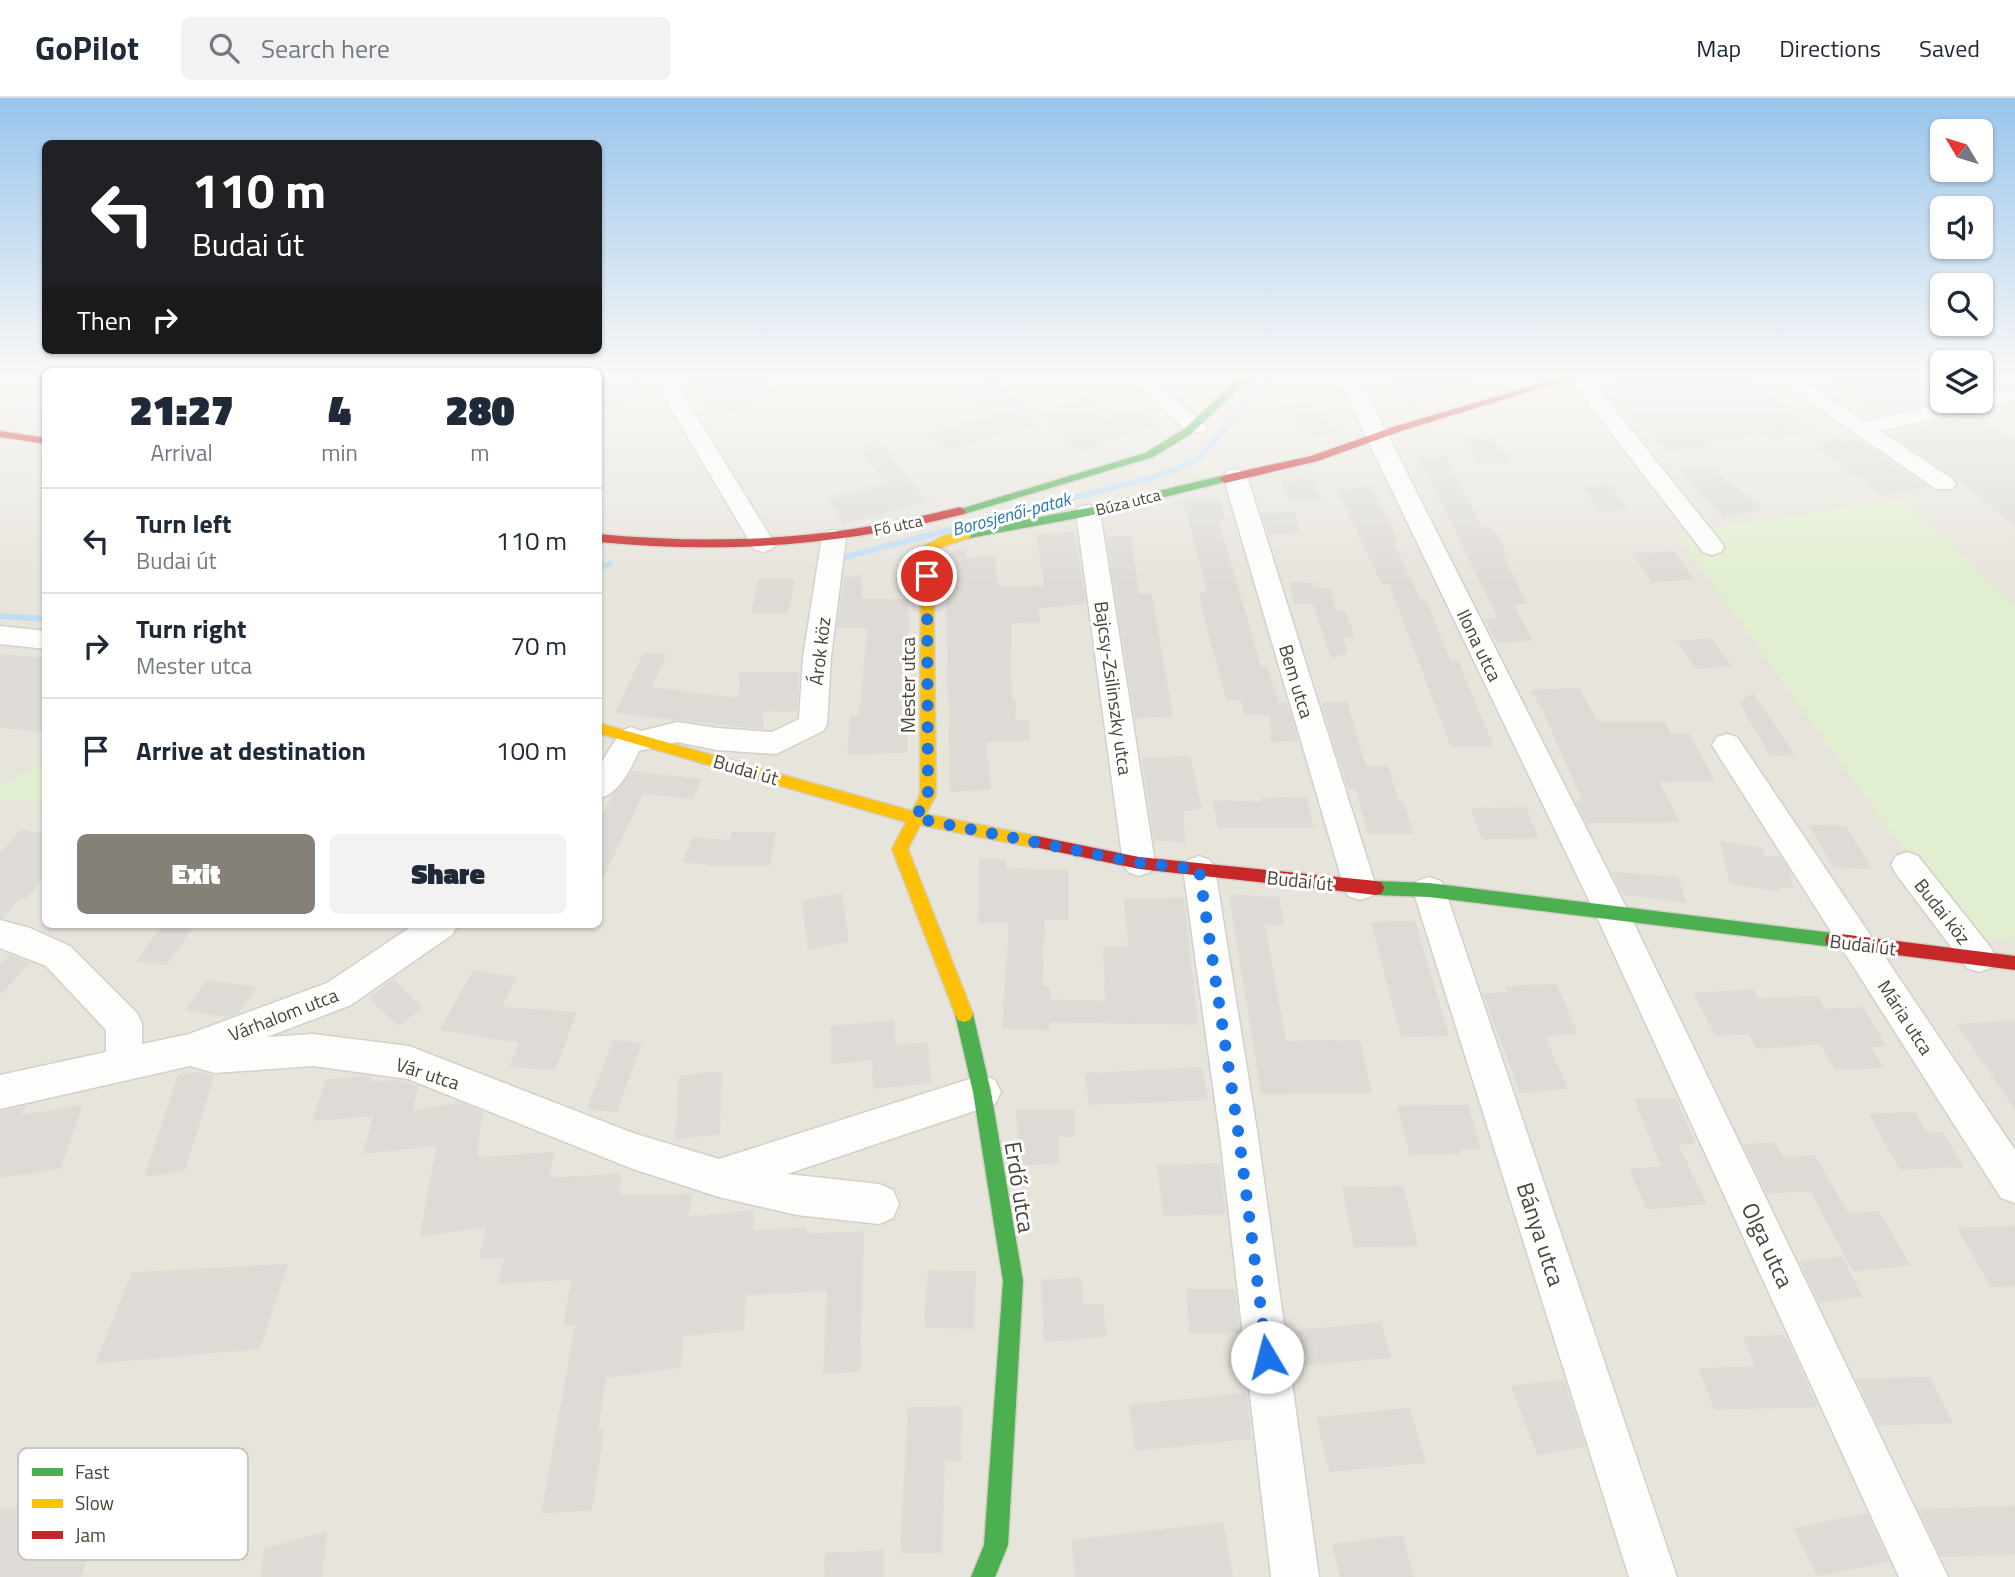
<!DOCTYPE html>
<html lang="en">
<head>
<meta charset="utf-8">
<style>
	body { margin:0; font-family:"Titillium Web",sans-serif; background:#f2f2f3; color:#1f2937; height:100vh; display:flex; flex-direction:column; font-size:26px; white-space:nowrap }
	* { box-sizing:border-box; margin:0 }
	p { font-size:23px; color:#747a83 }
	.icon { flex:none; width:38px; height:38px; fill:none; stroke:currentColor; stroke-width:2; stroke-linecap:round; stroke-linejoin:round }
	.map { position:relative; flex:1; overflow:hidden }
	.sheet { position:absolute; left:42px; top:270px; width:560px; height:560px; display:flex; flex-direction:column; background:#fff; border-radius:10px; box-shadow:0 2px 5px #0004 }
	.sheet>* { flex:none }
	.guide { position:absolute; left:42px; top:42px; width:560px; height:214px; border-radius:10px; box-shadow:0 2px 5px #0004; background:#202124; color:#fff; overflow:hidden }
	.needle { width:46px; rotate:308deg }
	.controls { position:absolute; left:1930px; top:21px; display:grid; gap:14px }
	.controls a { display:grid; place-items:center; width:63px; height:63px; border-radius:10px; background:#fff; box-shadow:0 2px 5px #0004; font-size:35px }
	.pin { position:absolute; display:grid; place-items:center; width:60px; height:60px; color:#fff; margin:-30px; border:4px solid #fff; border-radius:50%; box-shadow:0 2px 7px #0007 }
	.me { position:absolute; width:77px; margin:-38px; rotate:352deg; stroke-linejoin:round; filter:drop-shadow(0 0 5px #0008) }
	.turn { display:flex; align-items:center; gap:24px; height:147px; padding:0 35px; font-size:32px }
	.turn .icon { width:91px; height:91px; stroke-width:2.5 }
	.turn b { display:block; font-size:49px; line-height:60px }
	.then { display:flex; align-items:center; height:66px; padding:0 35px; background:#0003; gap:14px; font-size:26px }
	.eta { display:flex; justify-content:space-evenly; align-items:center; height:119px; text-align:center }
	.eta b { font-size:42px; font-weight:800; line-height:49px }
	.primary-button { display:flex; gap:14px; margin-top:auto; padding:14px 35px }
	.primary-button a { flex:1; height:80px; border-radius:10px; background:#868178; color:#fff; font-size:28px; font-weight:800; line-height:80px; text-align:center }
	.primary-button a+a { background:#f2f2f3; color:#1f2937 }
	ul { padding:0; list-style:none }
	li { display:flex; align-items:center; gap:21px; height:105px; padding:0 35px; border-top:2px solid #e0e1e3 }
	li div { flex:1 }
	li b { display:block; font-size:26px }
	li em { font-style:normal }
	header { display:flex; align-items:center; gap:42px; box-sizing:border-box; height:98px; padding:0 35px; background:#fff; border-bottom:2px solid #e0e1e3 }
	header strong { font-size:33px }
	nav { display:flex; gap:38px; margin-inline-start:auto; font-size:24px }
	.search { width:490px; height:63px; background:#f2f2f3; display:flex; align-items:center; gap:18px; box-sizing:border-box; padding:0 24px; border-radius:10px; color:#747a83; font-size:26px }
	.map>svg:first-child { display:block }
	.residential { fill:#e7e4dc }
	.green { fill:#e1eecf }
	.parking { fill:#e6e3df }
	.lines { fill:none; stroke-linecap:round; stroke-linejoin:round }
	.stream { stroke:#c0ddf1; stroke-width:6 }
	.building { fill:#dedbd6 }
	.street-casing { stroke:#d2d0cb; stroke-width:3 }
	.fast-casing { stroke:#d3cfc5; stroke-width:3 }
	.slow-casing { stroke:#d3cfc5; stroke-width:3 }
	.jam-casing { stroke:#d3cfc5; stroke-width:3 }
	.street { fill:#fdfdfc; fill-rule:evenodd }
	.fast { fill:#4caf50; fill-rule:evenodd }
	.slow { fill:#ffc107; fill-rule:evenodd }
	.jam { fill:#c62828; fill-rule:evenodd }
	.route { stroke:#1a73e8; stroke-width:12; stroke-dasharray:0 21.6 }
	.labels { text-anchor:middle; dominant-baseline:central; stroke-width:6; stroke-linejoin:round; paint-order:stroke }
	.far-street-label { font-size:16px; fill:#4b4439; stroke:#fff }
	.far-water-label { font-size:18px; font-style:italic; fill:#2e7ab2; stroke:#fff }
	.street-label { font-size:19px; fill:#4b4439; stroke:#fff }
	.near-street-label { font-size:23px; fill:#4b4439; stroke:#fff }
	.key { fill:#fff; stroke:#c9c7c4; stroke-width:2 }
	.key-label { font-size:19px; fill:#4b4439 }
</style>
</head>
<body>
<header>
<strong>GoPilot</strong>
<div class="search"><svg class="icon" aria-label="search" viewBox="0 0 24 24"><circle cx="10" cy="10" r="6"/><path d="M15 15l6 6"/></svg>Search here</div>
<nav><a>Map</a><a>Directions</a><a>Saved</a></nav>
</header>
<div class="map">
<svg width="2015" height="1479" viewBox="0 0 2015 1479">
	<rect width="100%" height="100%" fill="#f4f2ee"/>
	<!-- residential -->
	<path class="residential" d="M0,280H45L46,826H598L599,280H1942V303H1981V280H2015V1479H0Z"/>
	<!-- green -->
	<g class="green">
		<path d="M1900,401L2015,507V844L1969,838L1844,670L1677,436Z"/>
		<path d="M45,661V703L0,702V687L11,683Z"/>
	</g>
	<!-- parking -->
	<path class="parking" d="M25,299L45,302V332L0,325Z"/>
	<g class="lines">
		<!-- stream -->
		<g class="stream">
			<path d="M841,460L1165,376L1199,360L1268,280"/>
			<path d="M598,469L610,466"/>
			<path d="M0,518L46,521"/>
		</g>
	</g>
	<!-- building -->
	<g class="building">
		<path d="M686,280H767L779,296L755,303L757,307L710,319Z"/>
		<path d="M995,280L1040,326L943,353L926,336L989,318L963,288Z"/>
		<path d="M1384,280H1478L1479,281L1409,308L1388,295L1401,290Z"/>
		<path d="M1703,280H1748L1818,333L1771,341L1764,335L1705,345L1709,348L1671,354L1610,300H1621L1608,284Z"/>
		<path d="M1828,280H1917L1942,296V303H1948L1883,317Z"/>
		<path d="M640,282L645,303L598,311V288Z"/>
		<path d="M1086,300L1106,319L1141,309L1160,326L1101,344L1105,348L1077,355L1039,314Z"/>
		<path d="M1305,303L1342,332L1316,340L1279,310Z"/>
		<path d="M1973,315L2015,342V429L1960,383L1889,336Z"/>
		<path d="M1493,340L1510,363L1478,366L1462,342Z"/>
		<path d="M876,341L929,404L842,426L828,400L887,385L861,354Z"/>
		<path d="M1840,341L1843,343L1858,341L1929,389L1882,398L1812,345Z"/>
		<path d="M1447,359L1481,429H1492L1508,457H1503L1527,506H1513L1533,543L1497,545L1485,521L1498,520L1419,360Z"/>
		<path d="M1710,369L1741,393L1764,412L1722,420L1679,373Z"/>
		<path d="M1313,381L1321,403L1290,404L1282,383Z"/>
		<path d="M1612,387L1628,412L1598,413L1583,388Z"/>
		<path d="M1372,389L1399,445H1394L1421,503H1426L1451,563H1458L1494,649H1451L1389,486H1382L1336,391Z"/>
		<path d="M1220,402L1225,423H1219L1261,569H1267L1279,605H1287L1298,643L1271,644L1270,617H1245L1241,602L1227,603L1206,528L1199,494H1207L1183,403Z"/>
		<path d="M1294,414L1301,435L1268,436L1262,416Z"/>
		<path d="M1075,434L1086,506L1039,510L1040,524L1011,525L1012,601H1015L1016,623L1029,622L1030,643L986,644L991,691L950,694L945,457L956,452L966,451L967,460L994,458L999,489L1044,488L1036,436Z"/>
		<path d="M1131,437L1139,496H1152L1173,619L1135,620L1106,438Z"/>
		<path d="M1674,453L1695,482L1652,484L1632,455Z"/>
		<path d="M862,477V501H907L909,480L907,655L847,657L850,618H859L867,530H837L844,478Z"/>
		<path d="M758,481H795L788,515H751Z"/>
		<path d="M1290,484L1312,485L1314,490H1330L1336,513L1345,512L1355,539H1343L1347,555L1331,560L1313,506H1294Z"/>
		<path d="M1711,540L1732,568L1696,571L1677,543Z"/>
		<path d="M643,555L667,556L652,589L738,600L740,574H799L797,613L764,614L763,631L615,615Z"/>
		<path d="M0,556L46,560V634L0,630Z"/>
		<path d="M1579,590L1598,624H1665L1671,636L1689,635L1715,683L1659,684L1680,724L1586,725L1576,704H1583L1546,620L1531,592Z"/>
		<path d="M1753,595L1795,657L1770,658L1739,604Z"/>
		<path d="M1321,604H1347L1366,668H1388L1399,703H1403L1414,736H1368L1356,691H1348Z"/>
		<path d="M1190,658L1202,711L1183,713L1186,745L1154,742L1142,660Z"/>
		<path d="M632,673L702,681L693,701L643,696L598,791V726L613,697Z"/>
		<path d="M1307,699L1314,730H1218L1213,702L1262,704L1261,700Z"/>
		<path d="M1526,709L1539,740L1482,741L1471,710Z"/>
		<path d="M1809,727L1846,728L1872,771L1834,770Z"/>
		<path d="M21,732L46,735V778L25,801L20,800L3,820H0V755Z"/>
		<path d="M732,734H776L770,768H717L682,764L693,739L730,742Z"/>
		<path d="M1720,743L1763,750L1764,757L1780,759L1789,772L1794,791L1780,789L1781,794L1730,786Z"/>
		<path d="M979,761H1006V770L1069,772V822H1045L1042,888L1050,889V901L1105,903L1103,849H1128L1124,801L1184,800L1198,927L1050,924V932L1002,931L1009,825H978Z"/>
		<path d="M1612,774L1678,779L1687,805L1623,797Z"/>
		<path d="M842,795L849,844L808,852L802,802Z"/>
		<path d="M1229,796L1279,799L1284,827H1265L1286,943L1360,942L1372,995L1261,996Z"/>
		<path d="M1415,823L1423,850L1449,938L1401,939L1371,824Z"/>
		<path d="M163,826H195L167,867L136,864Z"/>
		<path d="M10,857L30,865L0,897V867Z"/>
		<path d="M473,872L517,879L502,909L577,914L555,972L509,969L519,945L440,932Z"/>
		<path d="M393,881L423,910L398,928L369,900Z"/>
		<path d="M207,882L257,889L239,915L228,919L185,912Z"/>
		<path d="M1556,885L1578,936L1545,938L1568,991L1520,995L1483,896L1507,894L1505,889Z"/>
		<path d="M1753,891L1759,900L1817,898L1825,911L1863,909L1886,948L1871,949L1884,970L1835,972L1820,946L1757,951L1748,936L1716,938L1693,895Z"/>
		<path d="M894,922L896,947L928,944L931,985L873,991L872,962L831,966V928Z"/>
		<path d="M2015,922V1012L1957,926Z"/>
		<path d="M613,942L642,945L617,1014L587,1011Z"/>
		<path d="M1202,969L1208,1002L1089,1007L1085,975Z"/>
		<path d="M722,973L720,1036L675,1042L679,978Z"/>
		<path d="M200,974L214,978L185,1073L144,1079L178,977Z"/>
		<path d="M365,978L371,979L370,985L395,982L418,988L413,1012L462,1005L483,1014L477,1059L555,1054L549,1080L622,1075L619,1097L692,1096L688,1119L754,1112L753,1132L807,1129L806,1136L864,1133L860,1274L823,1276L827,1193L746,1197L744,1232L683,1238L681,1270L606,1280L598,1332H604L592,1412L541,1416L575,1227L563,1228L571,1182L498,1186L504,1160L479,1161L486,1129L420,1139L436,1048L363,1056L373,1018L312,1023L326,981Z"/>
		<path d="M1634,1001H1676L1696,1046H1678L1707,1106L1647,1112L1629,1071L1661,1068Z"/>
		<path d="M83,1007L60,1071L0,1080V1013L25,1008L21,1017Z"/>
		<path d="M1468,1007L1481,1051H1458L1460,1056L1410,1057L1397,1008Z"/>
		<path d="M1016,1011H1074L1075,1039H1059L1060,1066L1020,1067Z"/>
		<path d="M1915,1014L1927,1035L1943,1034L1964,1069L1900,1072L1869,1016Z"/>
		<path d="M1775,1044L1783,1059L1815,1057L1848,1115L1879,1113L1911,1168L1853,1173L1810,1093L1767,1096L1743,1046Z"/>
		<path d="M1220,1065L1226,1116L1163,1118L1157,1067Z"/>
		<path d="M1403,1088L1418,1148L1354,1149L1342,1089Z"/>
		<path d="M2015,1128V1188L1991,1189L1957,1130Z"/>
		<path d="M1842,1159L1863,1199L1819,1204L1799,1163Z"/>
		<path d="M288,1166L260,1251L95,1266L132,1174Z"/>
		<path d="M928,1172L976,1173L974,1231L924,1230Z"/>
		<path d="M1081,1179L1084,1207L1103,1206L1107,1239L1044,1244L1041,1182Z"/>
		<path d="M1186,1191H1235L1240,1235H1189Z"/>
		<path d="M1381,1224L1391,1260L1304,1268L1296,1232Z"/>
		<path d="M1785,1237L1818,1309L1714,1312L1698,1270L1755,1268L1743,1238Z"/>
		<path d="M1930,1279L1953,1325L1878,1328L1856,1281Z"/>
		<path d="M1564,1281L1585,1349L1537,1357L1511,1288Z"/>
		<path d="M1247,1295L1252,1341L1135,1353L1129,1307Z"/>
		<path d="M962,1308L961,1363H945L942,1455H900L908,1309Z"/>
		<path d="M1410,1310L1426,1365L1329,1374L1316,1319Z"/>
		<path d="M110,1404L81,1479H0V1411Z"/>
		<path d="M2015,1408V1457L1941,1459L1918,1411Z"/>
		<path d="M1867,1415L1889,1464L1817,1478L1793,1430Z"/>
		<path d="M1223,1424L1233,1479H1075L1071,1442Z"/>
		<path d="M327,1433L322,1479H261L264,1451Z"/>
		<path d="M1403,1437L1414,1479H1340L1332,1446Z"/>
		<path d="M884,1452V1479H824L825,1455Z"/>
	</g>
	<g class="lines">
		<defs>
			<g id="street">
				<path d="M653,280H673L775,446L772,451L763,454L754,451Z"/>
				<path d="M1130,280H1152L1207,329L1204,334H1188Z"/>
				<path d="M1338,280H1359L1629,815L1948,1479H1899L1595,815Z"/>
				<path d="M1569,280H1590L1721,444L1724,449L1721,454L1712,457L1703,454Z"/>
				<path d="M1775,280H1799L1865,323L1959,303H1981V298L2015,291V303L1880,333L1952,381L1956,386L1952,391H1936Z"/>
				<path d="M1235,371L1243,373L1247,378L1376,789L1372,798L1360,802L1348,798L1344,789L1223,378L1227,373Z"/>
				<path d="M1088,407L1097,409L1100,414L1155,765L1150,774L1139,778L1128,774L1123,765L1076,414L1079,409Z"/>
				<path d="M834,432L843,434L846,439L831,559L827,626L823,633L776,656L717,652L677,644L639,653C630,672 620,695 598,701V670L621,633L631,629L641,633L677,624L717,630L772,634L799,621L803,559L822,439L825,434Z"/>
				<path d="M0,528L46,533V551L0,546Z"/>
				<path d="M1727,636L1737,639L2015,1052V1105L2001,1100L1717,655L1712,647L1717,639Z"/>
				<path d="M1907,754L1918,758L1991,850L1996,860L1991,870L1979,874L1967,870L1896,776L1891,767L1896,758Z"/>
				<path d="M1199,758L1210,762L1215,771L1258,1039L1319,1479H1271L1220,1039L1183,771L1188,762Z"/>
				<path d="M1429,779L1441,783L1445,792L1677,1479H1629L1413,792L1417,783Z"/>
				<path d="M0,822L30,830L70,848L137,915L142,926V946L189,936L327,885L415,826H458L453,836L351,907L267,939L313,936L409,948L633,1035L719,1061L982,977L995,982L1001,994L995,1006L787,1076L879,1086L893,1092L899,1106L893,1120L879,1126L797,1117L719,1099L633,1071L408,981L313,968L215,975L190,968L0,1011V977L106,954V932L46,868L0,850Z"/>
			</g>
			<g id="fast">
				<path d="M1239,280H1250L1191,336L1153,359L964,416H956L954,413L1145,355L1183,332Z"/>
				<path d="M1225,377L1231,381L1229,383L1088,418L965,441L959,437L965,433L1088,410Z"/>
				<path d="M1376,783L1429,785L1833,835L1839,837L1841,842L1839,847L1833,849L1429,799L1376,797L1370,795L1368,790L1370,785Z"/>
				<path d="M964,908L970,910L973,916L991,994L1023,1183L1008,1447L995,1479H971L984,1447L1003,1183L973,994L955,916L958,910Z"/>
			</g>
			<path id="slow" d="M965,433L971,437L969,440L933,452L936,697L926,716L1036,738L1042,740L1044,744L1042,748L1036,750L920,727L908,751L973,916L970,922L964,924L958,922L955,916L892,751L906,724L598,635V625L912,713L920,697L921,450L943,438Z"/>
			<g id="jam">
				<path d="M1559,280H1574L1404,332L1318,363L1225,385L1219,381L1225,377L1311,358L1396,328Z"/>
				<path d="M0,333L46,340V346L0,339Z"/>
				<path d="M960,409L966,413L964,416C840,448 726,456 598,444V436C727,448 835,441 960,409Z"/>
				<path d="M1036,738L1139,759L1376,783L1382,785L1384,790L1382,795L1376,797L1139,771L1030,748L1028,744L1030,740Z"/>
				<path d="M1833,835L2015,858V872L1833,849L1827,847L1825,842L1827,837Z"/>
			</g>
		</defs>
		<!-- street casing -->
		<use href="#street" class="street-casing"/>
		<!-- fast casing -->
		<use href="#fast" class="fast-casing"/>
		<!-- slow casing -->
		<use href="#slow" class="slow-casing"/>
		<!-- jam casing -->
		<use href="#jam" class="jam-casing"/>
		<!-- street -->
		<use href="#street" class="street"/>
		<!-- fast -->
		<use href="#fast" class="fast"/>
		<!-- slow -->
		<use href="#slow" class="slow"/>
		<!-- jam -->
		<use href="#jam" class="jam"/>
	</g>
	<!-- sky -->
	<linearGradient id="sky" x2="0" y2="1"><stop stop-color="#98c4ec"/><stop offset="0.57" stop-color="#faf9f7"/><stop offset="1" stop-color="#faf9f7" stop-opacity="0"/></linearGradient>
	<rect width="2015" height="487" fill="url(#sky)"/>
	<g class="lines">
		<!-- route -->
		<path class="route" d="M927,478L928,698L915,720L1139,765L1199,771L1239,1039L1267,1259"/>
	</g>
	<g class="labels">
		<!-- far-street labels -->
		<g class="far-street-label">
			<text transform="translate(1128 404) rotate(-14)">Búza utca</text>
			<text transform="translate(898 427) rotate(-12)">Fő utca</text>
		</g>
		<!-- far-water labels -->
		<g class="far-water-label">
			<text transform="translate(1011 416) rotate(-15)">Borosjenői-patak</text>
		</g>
		<!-- street labels -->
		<g class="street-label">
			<text transform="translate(1480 547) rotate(64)">Ilona utca</text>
			<text transform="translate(819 553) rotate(-83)">Árok köz</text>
			<text transform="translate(1297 583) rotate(73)">Bem utca</text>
			<text transform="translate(907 587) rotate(-90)">Mester utca</text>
			<text transform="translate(1114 590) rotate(82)">Bajcsy-Zsilinszky utca</text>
			<text transform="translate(746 671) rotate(16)">Budai út</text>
			<text transform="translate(1300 782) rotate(6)">Budai út</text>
			<text transform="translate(1943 813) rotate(52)">Budai köz</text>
			<text transform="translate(1863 846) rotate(7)">Budai út</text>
			<text transform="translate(283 916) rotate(-21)">Várhalom utca</text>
			<text transform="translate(1906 919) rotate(57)">Mária utca</text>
			<text transform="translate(428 975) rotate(18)">Vár utca</text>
		</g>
		<!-- near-street labels -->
		<g class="near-street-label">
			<text transform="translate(1020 1089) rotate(81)">Erdő utca</text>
			<text transform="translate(1541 1136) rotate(72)">Bánya utca</text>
			<text transform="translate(1768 1147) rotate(65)">Olga utca</text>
		</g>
	</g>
	<!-- legend -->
	<rect x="18" y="1350" width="230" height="112" rx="10" class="key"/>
	<rect x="32" y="1370" width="31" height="8" fill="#4caf50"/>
	<rect x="32" y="1401" width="31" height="9" fill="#ffc107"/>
	<rect x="32" y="1433" width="31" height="8" fill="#c62828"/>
	<g class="key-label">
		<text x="75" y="1381">Fast</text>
		<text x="75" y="1412">Slow</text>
		<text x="75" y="1444">Jam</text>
	</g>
</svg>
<div class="controls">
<a><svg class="needle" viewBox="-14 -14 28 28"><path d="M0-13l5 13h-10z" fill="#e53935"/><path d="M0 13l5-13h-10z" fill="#747a83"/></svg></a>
<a><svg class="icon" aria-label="sound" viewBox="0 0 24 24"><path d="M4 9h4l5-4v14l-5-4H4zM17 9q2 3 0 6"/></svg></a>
<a><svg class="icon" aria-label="search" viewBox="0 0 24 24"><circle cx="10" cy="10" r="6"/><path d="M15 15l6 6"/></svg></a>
<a><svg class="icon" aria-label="layers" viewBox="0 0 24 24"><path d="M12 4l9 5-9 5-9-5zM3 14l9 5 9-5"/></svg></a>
</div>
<div class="pin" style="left:927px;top:478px;background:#d93025"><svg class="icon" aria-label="arrive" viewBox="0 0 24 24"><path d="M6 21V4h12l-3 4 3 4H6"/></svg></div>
<svg class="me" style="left:1267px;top:1259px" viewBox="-20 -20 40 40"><circle r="19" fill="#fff"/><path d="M0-13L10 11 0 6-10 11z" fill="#1a73e8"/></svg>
<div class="guide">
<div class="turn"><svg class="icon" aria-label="left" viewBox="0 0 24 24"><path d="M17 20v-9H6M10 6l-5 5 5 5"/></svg><div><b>110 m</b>Budai út</div></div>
<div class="then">Then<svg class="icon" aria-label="right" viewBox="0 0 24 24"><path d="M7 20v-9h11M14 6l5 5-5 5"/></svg></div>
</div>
<section class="sheet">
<div class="eta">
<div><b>21:27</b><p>Arrival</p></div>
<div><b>4</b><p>min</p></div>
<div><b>280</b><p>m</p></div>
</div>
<ul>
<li><svg class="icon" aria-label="left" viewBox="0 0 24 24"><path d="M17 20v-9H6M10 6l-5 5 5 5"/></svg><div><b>Turn left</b><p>Budai út</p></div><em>110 m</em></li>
<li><svg class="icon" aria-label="right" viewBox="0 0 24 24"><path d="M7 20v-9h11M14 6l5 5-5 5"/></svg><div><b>Turn right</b><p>Mester utca</p></div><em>70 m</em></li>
<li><svg class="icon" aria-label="arrive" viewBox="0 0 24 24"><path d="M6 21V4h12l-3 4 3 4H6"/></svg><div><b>Arrive at destination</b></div><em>100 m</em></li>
</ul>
<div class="primary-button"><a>Exit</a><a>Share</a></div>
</section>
</div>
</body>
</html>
